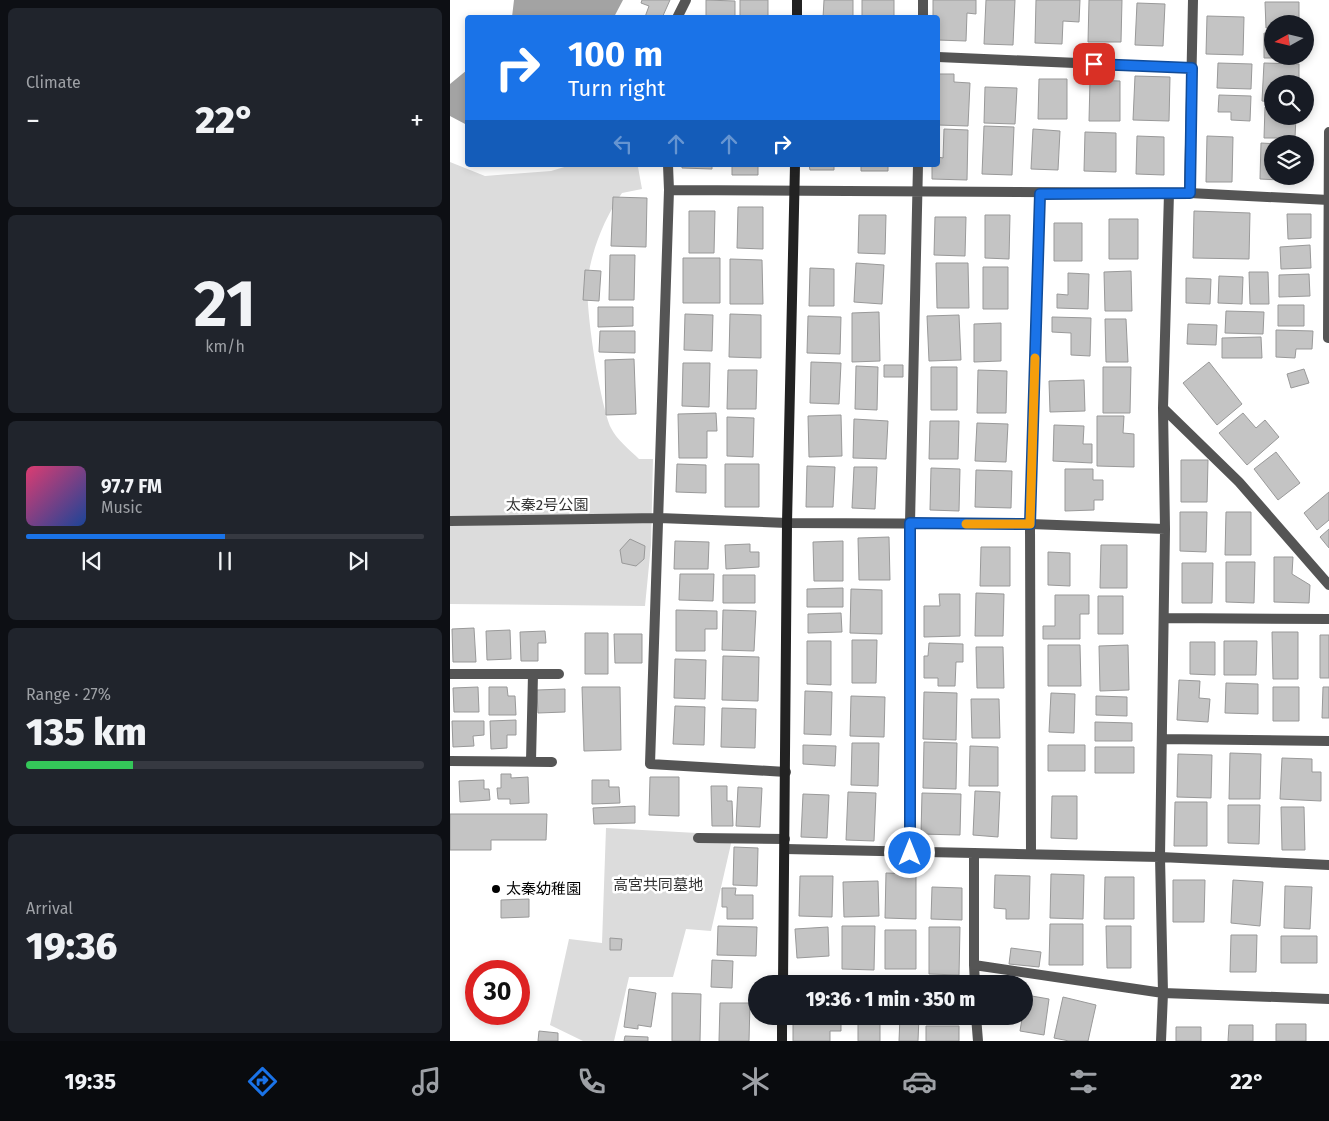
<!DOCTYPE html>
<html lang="en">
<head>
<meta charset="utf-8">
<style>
	:root { --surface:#171b24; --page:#20242c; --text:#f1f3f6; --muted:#9ea1a6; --line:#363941; --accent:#1a73e8 }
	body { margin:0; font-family:"Fira Sans","Noto Sans JP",sans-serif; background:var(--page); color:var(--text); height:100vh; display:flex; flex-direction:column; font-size:19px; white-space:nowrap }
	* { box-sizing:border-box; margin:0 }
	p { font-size:16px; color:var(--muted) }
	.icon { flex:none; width:28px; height:28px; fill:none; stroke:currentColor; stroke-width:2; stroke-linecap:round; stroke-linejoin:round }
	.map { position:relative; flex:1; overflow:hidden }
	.side { display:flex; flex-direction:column; gap:8px; padding:8px; background:#0d0f14; width:450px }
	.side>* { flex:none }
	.top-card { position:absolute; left:15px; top:15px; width:475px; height:152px; border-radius:5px; box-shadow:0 2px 8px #0003; background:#1a73e8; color:#fff; overflow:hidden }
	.needle { width:32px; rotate:262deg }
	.buttons { position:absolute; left:814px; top:15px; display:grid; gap:10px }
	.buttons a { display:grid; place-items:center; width:50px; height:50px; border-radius:50%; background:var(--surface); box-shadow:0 2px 8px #0003; font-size:25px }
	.speed { position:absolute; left:15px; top:960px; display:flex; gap:10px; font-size:25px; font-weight:700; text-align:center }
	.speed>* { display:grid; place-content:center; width:65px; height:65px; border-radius:50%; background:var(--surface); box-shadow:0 2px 8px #0003; line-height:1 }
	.speed .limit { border:8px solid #d22; background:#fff; color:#111 }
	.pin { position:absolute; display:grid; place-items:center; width:42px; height:42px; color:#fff; margin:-21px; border-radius:10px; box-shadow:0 2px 8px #0006 }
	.me { position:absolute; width:55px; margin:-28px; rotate:0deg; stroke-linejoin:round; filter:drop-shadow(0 0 4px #0008) }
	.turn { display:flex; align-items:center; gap:18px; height:105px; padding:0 20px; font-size:22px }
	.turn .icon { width:65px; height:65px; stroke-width:2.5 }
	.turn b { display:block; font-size:35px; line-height:42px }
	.lanes { display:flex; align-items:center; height:48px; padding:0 20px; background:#0003; justify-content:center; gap:25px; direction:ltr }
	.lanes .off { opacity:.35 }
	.big { font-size:38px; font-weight:800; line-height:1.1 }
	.side .tile { flex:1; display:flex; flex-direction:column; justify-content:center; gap:8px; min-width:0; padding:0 18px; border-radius:8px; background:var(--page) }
	.side .dial { align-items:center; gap:0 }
	.dial b { font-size:65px; line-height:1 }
	.song { display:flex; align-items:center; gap:15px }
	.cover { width:60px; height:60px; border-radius:8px; background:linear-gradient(135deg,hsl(340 70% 55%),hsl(220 70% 35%)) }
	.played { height:5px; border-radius:2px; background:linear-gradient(90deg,var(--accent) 50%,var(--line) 50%) }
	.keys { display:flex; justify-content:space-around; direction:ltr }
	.heat { display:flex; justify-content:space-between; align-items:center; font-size:28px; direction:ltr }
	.charge { height:8px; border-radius:4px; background:linear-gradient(90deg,#34c759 27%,var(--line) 0) }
	.trip { position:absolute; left:298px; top:975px; width:285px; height:50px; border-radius:25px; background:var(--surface); box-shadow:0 2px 8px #0003; font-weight:800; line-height:50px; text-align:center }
	.tabs { display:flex; height:80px; justify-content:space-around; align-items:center; background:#090b0e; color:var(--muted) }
	.tabs .icon { width:35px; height:35px }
	.tabs .current { color:var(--accent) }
	.tabs b { font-size:22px; color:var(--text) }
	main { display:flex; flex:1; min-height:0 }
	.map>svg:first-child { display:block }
	.green { fill:#dcdcdc }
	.water { fill:#a3a3a3 }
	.building { fill:#c4c4c4; stroke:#999 }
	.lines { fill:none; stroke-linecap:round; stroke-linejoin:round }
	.lane { stroke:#555; stroke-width:10 }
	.street { stroke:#555; stroke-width:10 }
	.secondary { stroke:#222; stroke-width:10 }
	.route-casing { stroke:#114b97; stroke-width:12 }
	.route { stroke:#1a73e8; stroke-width:9 }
	.slow { stroke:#f59e0b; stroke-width:9 }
	.poi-dot { fill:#000; stroke:#fff; stroke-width:2 }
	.labels { text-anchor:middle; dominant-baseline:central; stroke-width:5; stroke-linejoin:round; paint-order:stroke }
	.park-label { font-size:15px; fill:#333; stroke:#fff }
	.poi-label { font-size:15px; fill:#000; stroke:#fff; text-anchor:start }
</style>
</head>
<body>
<main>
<section class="side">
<div class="tile"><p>Climate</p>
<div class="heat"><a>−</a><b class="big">22°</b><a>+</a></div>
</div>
<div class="tile dial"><b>21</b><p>km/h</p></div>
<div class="tile">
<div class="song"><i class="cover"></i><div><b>97.7 FM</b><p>Music</p></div></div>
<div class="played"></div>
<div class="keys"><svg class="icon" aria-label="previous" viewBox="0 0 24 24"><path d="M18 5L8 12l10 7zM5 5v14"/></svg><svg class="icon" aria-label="pause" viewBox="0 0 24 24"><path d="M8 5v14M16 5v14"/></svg><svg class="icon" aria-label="next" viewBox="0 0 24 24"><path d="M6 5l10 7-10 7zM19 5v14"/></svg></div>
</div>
<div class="tile"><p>Range · 27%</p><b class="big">135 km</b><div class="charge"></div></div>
<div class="tile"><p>Arrival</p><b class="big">19:36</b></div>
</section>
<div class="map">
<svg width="879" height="1041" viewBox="0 0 879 1041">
	<rect width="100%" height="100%" fill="#fff"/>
	<path class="green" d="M0,162L35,176L101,171L121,165H186L188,167L192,189L172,193C155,217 142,249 138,278C134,303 150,404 161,428C166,439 180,450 189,459H203L201,545L195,606L0,604Z
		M156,828L283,835L261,931L236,929L223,977H179L164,1041H133L100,1025L119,939L152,943Z"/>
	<path class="water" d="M64,0H173L164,17H62Z
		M17,70V125L0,116V84Z"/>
	<path class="building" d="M192,0H220L212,18L195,17L199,6L191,3Z
		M256,0L285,1V18H256Z
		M290,0H318V18H290Z
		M374,0H403V18H373Z
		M412,0H444V18H412Z
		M483,0H526V14L517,13L516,41L488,40V18H483Z
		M536,0H565L563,45L534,44Z
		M586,0H630L629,22L613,21L612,44L585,43Z
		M639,0H672L671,42H638Z
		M815,2H849V24H822V28H816Z
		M687,3L715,4L713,46L685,45Z
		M757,16L794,17L793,55L756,54Z
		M814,33L822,34V56H847V58H814Z
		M768,63L802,64L801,89L767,88Z
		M814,63L849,64V84H822V102L812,101Z
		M488,74H504V82L520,83L518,126L488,125Z
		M685,76L720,77L719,121L683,120Z
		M589,79H617V119H588Z
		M640,80L670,81V121H639Z
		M535,87L567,88L565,124L534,123Z
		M769,95L801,96L800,121L781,120V112H768Z
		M815,107H822V116H846L845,138H814Z
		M534,126L564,127L562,175L532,174Z
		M494,129L518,130L517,180L482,179V165H488V157L493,158Z
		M583,129L610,131L608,170L581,169Z
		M635,132L666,133V172L634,171Z
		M687,136L714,137V175L686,174Z
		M757,136L783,137L782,182H756Z
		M811,143L828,144H822V176H849V181L810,179Z
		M232,165H262V169L232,168Z
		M282,165H308V175H282Z
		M359,165H384V170H360Z
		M411,165H438V171H411Z
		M163,197L197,198L196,247L161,246Z
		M288,207H313V249L287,248Z
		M239,211H265L264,253H239Z
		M744,211L800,213L799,259L743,258Z
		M837,214H861V238L838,239Z
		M409,215H436L435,254L408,253Z
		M535,215H560L559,259L535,258Z
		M485,217H516L515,256L484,255Z
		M659,219H688V259H659Z
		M604,223H632V261H604Z
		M860,245L861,268L831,269L830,247Z
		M160,255H185L184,300H159Z
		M233,258H270V303H233Z
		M280,259L312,260L313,304H280Z
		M406,263L434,265L432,304L404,302Z
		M486,263H518L519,308H487Z
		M533,267H558V309H533Z
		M360,268L384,269V306H359Z
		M135,270L151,271L149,301L133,300Z
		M681,271L682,311H655L654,272Z
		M799,272H818L819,304H800Z
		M618,273L639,274L638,309L607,308V294L618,295Z
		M859,274L860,296L829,297V275Z
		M769,276L793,277L792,304L768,303Z
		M736,278L761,279L760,304L736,303Z
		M828,305H854V326H828Z
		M148,307H183V326L148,327Z
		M776,311L814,312L813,334L775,333Z
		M429,312L430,361L402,362V313Z
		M235,314L263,315L262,351L234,350Z
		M280,314L311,315V358L279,357Z
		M509,315L511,360L479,361L477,316Z
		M358,316L391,317L390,354L357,353Z
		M602,317L641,318L640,356L621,355V333L602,332Z
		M655,319H676L678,362H656Z
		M551,323V361L524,362V324Z
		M738,324L767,325L766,345L737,344Z
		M826,330L863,331L862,349H846L845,358L826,357Z
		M150,331H185V353L149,352Z
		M811,337L812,358H772V338Z
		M184,359L186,414L156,415L155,360Z
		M361,362L391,363L389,404L360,403Z
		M759,362L792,404L767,425L733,383Z
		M233,363H260L259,407L232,406Z
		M434,365H453V377H434Z
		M406,366L428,367L427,410L405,409Z
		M481,367H507V410H481Z
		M653,367H681L680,413H653Z
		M854,369L859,383L841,388L837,374Z
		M278,370H307L306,409H277Z
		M528,370L557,371L556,413H527Z
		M634,380L635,411L600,412L599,381Z
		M266,413L267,431H257V458H229L228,414Z
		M793,413L806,428L815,420L829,437L797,465L769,433Z
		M391,415L392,456L359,457L358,416Z
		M647,416H674L673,433L684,434V467L647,466Z
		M277,417L304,418L303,457L277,456Z
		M404,419L438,421L436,459L403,458Z
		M480,421H509L508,459H479Z
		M527,423L558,424L556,462L525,461Z
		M604,425L634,426L633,444H642V463L603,461Z
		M826,452L850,483L828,500L804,469Z
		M731,460H758L757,502H731Z
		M227,464L256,465V493L226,492Z
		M275,464H309V507H275Z
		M357,466L385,467L383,507H356Z
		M404,467H427L425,509L402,508Z
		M481,468L510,469L509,511L480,510Z
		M615,469H643V480H653V500H644V510L615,511Z
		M526,470L562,471L561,508L525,507Z
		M879,492V520L867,530L854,513Z
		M730,512H757L756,552L730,551Z
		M776,512H801V555H775Z
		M879,529V548L870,537Z
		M439,537L440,580H409L408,538Z
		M180,539L195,546L194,559L186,566L172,563L170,550Z
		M225,541L259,542L258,569H224Z
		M393,541V581H364L363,542Z
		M300,544V552H309V567L276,569L275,545Z
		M651,545H677V588H650Z
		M531,547H560V586H530Z
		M598,552L620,553V586L598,585Z
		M824,557H843L842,574L860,585L859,603L824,602Z
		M776,562H805L804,603L776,602Z
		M732,563H763L762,603H732Z
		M230,574H264L263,601L229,600Z
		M273,575H305V603H273Z
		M393,588V607H357V589Z
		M401,589L432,590V634L400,633Z
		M526,593L554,594L553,636H525Z
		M489,594H510V636L474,637V606H490Z
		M605,595H639V614H630V639H593V626H605Z
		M648,596H673V634H648Z
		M226,610L267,611V629H255V651H226Z
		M273,610L306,611L304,651L272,650Z
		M391,613L392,632L358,633V614Z
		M24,628L26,662H3L2,629Z
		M60,630L61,659L37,660L36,631Z
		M95,631L96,643H88V661H71L70,632Z
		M822,632H848V679H823Z
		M135,633H158V674H135Z
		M164,634H192V663H165Z
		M870,635H879V678H870Z
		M402,640H427L426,683H402Z
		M357,641H381V685L357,684Z
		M774,641H807L806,675H774Z
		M740,642H765V675L740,674Z
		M479,643L513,644V662H506L505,686H488V678H474V656H478Z
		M598,645H630L631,686H598Z
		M678,645L679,690L650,691L649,646Z
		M526,647H553L554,688H527Z
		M273,656L309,657L308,701L272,700Z
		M225,659L256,660L255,699L224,698Z
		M729,680L750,681L749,698L760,699L758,722L727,720Z
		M776,683L808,684V714L775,713Z
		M28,687L29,712H4L3,688Z
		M39,687H57L58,696H65L66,715H39Z
		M132,687H170L171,750L134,751Z
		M823,687H849V721H823Z
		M873,687H879V718H872Z
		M115,689V712L88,713L87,690Z
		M355,691L382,692L381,735L354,734Z
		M474,692L507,693L506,740L473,739Z
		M601,693L625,694L624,733L599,732Z
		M401,696L435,697L434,737L400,736Z
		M646,696L677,697V716L646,715Z
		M521,699H549L550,738H522Z
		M225,706L255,707L254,745L223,744Z
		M272,708L306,709L305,748L271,747Z
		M66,720V735H57V748L41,749L40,721Z
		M2,721H34V735L23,736L24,746L3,747Z
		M645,722L682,723V741H645Z
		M474,742L507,743L506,789L473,788Z
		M402,743H429L428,786L401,785Z
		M353,745L386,746L385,766L353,764Z
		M598,745H635V771H598Z
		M520,746L548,747V786H519Z
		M645,747H684V773H645Z
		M780,753L811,754L810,799H779Z
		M728,754L762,755L761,798L727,797Z
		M832,758L862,759V772H871V801L830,799Z
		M51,774H61V778L78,777L79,803L60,804V799H48L47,788H51Z
		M200,777H229V816L199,815Z
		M34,780V789H39L40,800L10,802L9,781Z
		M142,780H159V787H169L170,803L142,804Z
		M261,786H277V801H282L283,826H262Z
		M288,787L312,788L310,827L286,826Z
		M525,791L550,792L548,837L523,835Z
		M398,792L426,793L424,841L396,840Z
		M472,793L511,794L510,835L471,834Z
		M353,794L379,795L377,838L351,837Z
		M602,796H627V839L601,838Z
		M725,802H757V846H724Z
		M778,805H810L809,844L778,843Z
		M185,806V823L144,824L143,808Z
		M831,807H854L855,850H832Z
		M0,814H97L96,840H41V850H0Z
		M284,847L308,848L307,886L283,885Z
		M436,873L466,874V919L435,918Z
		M601,874L634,875L633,919L600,918Z
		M545,875L580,876L579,919H556V909L544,908Z
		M350,876H383L382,917L349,916Z
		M655,877H684V919H654Z
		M723,880H755L754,922H723Z
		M783,880L813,882L810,926L781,923Z
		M428,881L429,916L394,917L393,882Z
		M835,886L862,887L860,929L834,928Z
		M482,887L512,888V920L481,919Z
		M272,888H286L285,895H303V919H277V907H272Z
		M79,899V917L51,918V900Z
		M600,924H633V965H599Z
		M268,926L307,927L306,956L267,955Z
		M392,926H425L424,970L392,969Z
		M656,926H681V968H657Z
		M378,927L379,956L347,958L345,929Z
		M479,927H510L509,975L479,974Z
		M435,930H466V969H435Z
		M781,935H807L806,972H780Z
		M831,936H867V963H831Z
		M160,938L172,939L171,950H160Z
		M561,948L591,952L589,967L559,964Z
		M262,960L283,961L282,988L261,987Z
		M179,989L206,993L201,1027L188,1025V1029L174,1027Z
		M222,993L251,994L250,1041H222Z
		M576,995L599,999L594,1035L570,1031Z
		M613,997L646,1005L638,1041H619L604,1038Z
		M270,1003H300L299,1041H269Z
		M343,1016H391V1031H380V1041H343Z
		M408,1016H430V1041H408Z
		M450,1016H469L468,1041H449Z
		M477,1016H508V1018H477Z
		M826,1024H856V1041H826Z
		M779,1025H803V1041H778Z
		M476,1026H509V1041H476Z
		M726,1027H751V1041H726Z
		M89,1031L108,1033V1041H88Z
		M175,1036L198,1037V1041H174Z"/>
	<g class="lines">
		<path class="lane" d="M0,674H109
			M0,761L102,762
			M81,761L83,674
			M248,838L335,839"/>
		<path class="street" d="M227,18L236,0
			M473,18V0
			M488,57L742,68
			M218,165L219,190L200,764L336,772
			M219,190L739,193L879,200
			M739,193L743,0
			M878,338L879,132
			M713,408L789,482L879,585
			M0,521L209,518L337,523L580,524L715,529
			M714,618L879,619
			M712,739L879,741
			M335,849L524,853V965L713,993L710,857L715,529L713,408L719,193
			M460,853V523L468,165
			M524,853L710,857L879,865
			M581,854L580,524L590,194
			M524,965L525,984
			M526,1016L528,1041
			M711,1041L713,993L879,999"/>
		<path class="secondary" d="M347,18V0
			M333,984L337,523L345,165
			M332,1041V1016"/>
	</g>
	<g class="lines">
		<defs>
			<path id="route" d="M460,853V523L580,524L590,194L740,193L742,68L644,64"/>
		</defs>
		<use href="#route" class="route-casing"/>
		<use href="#route" class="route"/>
		<path class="slow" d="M516,524H580L585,358"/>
	</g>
	<circle class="poi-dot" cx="46" cy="889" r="5"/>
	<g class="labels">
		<g class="park-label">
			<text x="97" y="505">太秦2号公園</text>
			<text x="208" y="885">高宮共同墓地</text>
		</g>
		<g class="poi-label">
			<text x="56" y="889">太秦幼稚園</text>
		</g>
	</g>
</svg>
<div class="buttons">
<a><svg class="needle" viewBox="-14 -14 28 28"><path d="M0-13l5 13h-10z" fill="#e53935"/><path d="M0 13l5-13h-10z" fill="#9ea1a6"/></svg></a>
<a><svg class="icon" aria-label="search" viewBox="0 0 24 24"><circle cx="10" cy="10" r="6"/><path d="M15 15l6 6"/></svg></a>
<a><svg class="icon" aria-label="layers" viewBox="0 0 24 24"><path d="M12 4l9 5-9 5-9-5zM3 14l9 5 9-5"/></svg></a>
</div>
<div class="speed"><div class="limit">30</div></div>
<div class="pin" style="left:644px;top:64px;background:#d93025"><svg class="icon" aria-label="arrive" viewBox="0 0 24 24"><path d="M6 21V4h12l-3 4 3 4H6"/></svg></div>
<svg class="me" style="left:460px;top:853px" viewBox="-20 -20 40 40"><circle r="17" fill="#1a73e8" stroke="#fff" stroke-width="3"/><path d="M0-11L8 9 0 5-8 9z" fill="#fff"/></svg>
<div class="trip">19:36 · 1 min · 350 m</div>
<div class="top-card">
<div class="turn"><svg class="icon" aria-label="right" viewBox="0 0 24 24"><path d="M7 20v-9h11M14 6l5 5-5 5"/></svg><div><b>100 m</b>Turn right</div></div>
<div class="lanes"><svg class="icon off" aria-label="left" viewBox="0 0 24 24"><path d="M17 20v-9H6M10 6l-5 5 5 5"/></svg><svg class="icon off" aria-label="ahead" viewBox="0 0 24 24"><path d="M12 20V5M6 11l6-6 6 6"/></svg><svg class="icon off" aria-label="ahead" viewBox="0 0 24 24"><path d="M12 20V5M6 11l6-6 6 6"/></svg><svg class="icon" aria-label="right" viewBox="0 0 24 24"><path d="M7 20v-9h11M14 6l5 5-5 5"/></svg></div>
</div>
</div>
</main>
<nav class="tabs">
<b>19:35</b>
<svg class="icon current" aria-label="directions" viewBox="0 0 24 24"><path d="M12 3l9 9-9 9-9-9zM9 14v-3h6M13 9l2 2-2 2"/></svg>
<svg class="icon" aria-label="music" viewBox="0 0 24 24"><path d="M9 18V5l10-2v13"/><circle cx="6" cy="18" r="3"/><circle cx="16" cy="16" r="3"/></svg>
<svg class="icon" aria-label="phone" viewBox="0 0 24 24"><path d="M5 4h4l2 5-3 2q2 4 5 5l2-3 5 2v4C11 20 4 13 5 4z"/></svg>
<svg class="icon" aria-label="climate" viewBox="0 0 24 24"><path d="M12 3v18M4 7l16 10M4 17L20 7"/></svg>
<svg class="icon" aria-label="car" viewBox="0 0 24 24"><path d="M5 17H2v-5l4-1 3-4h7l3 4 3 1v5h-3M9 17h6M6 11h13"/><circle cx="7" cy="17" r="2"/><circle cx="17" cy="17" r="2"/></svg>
<svg class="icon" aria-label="filters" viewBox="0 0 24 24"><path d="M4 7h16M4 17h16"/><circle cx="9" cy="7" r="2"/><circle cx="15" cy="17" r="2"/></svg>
<b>22°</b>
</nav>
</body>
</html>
